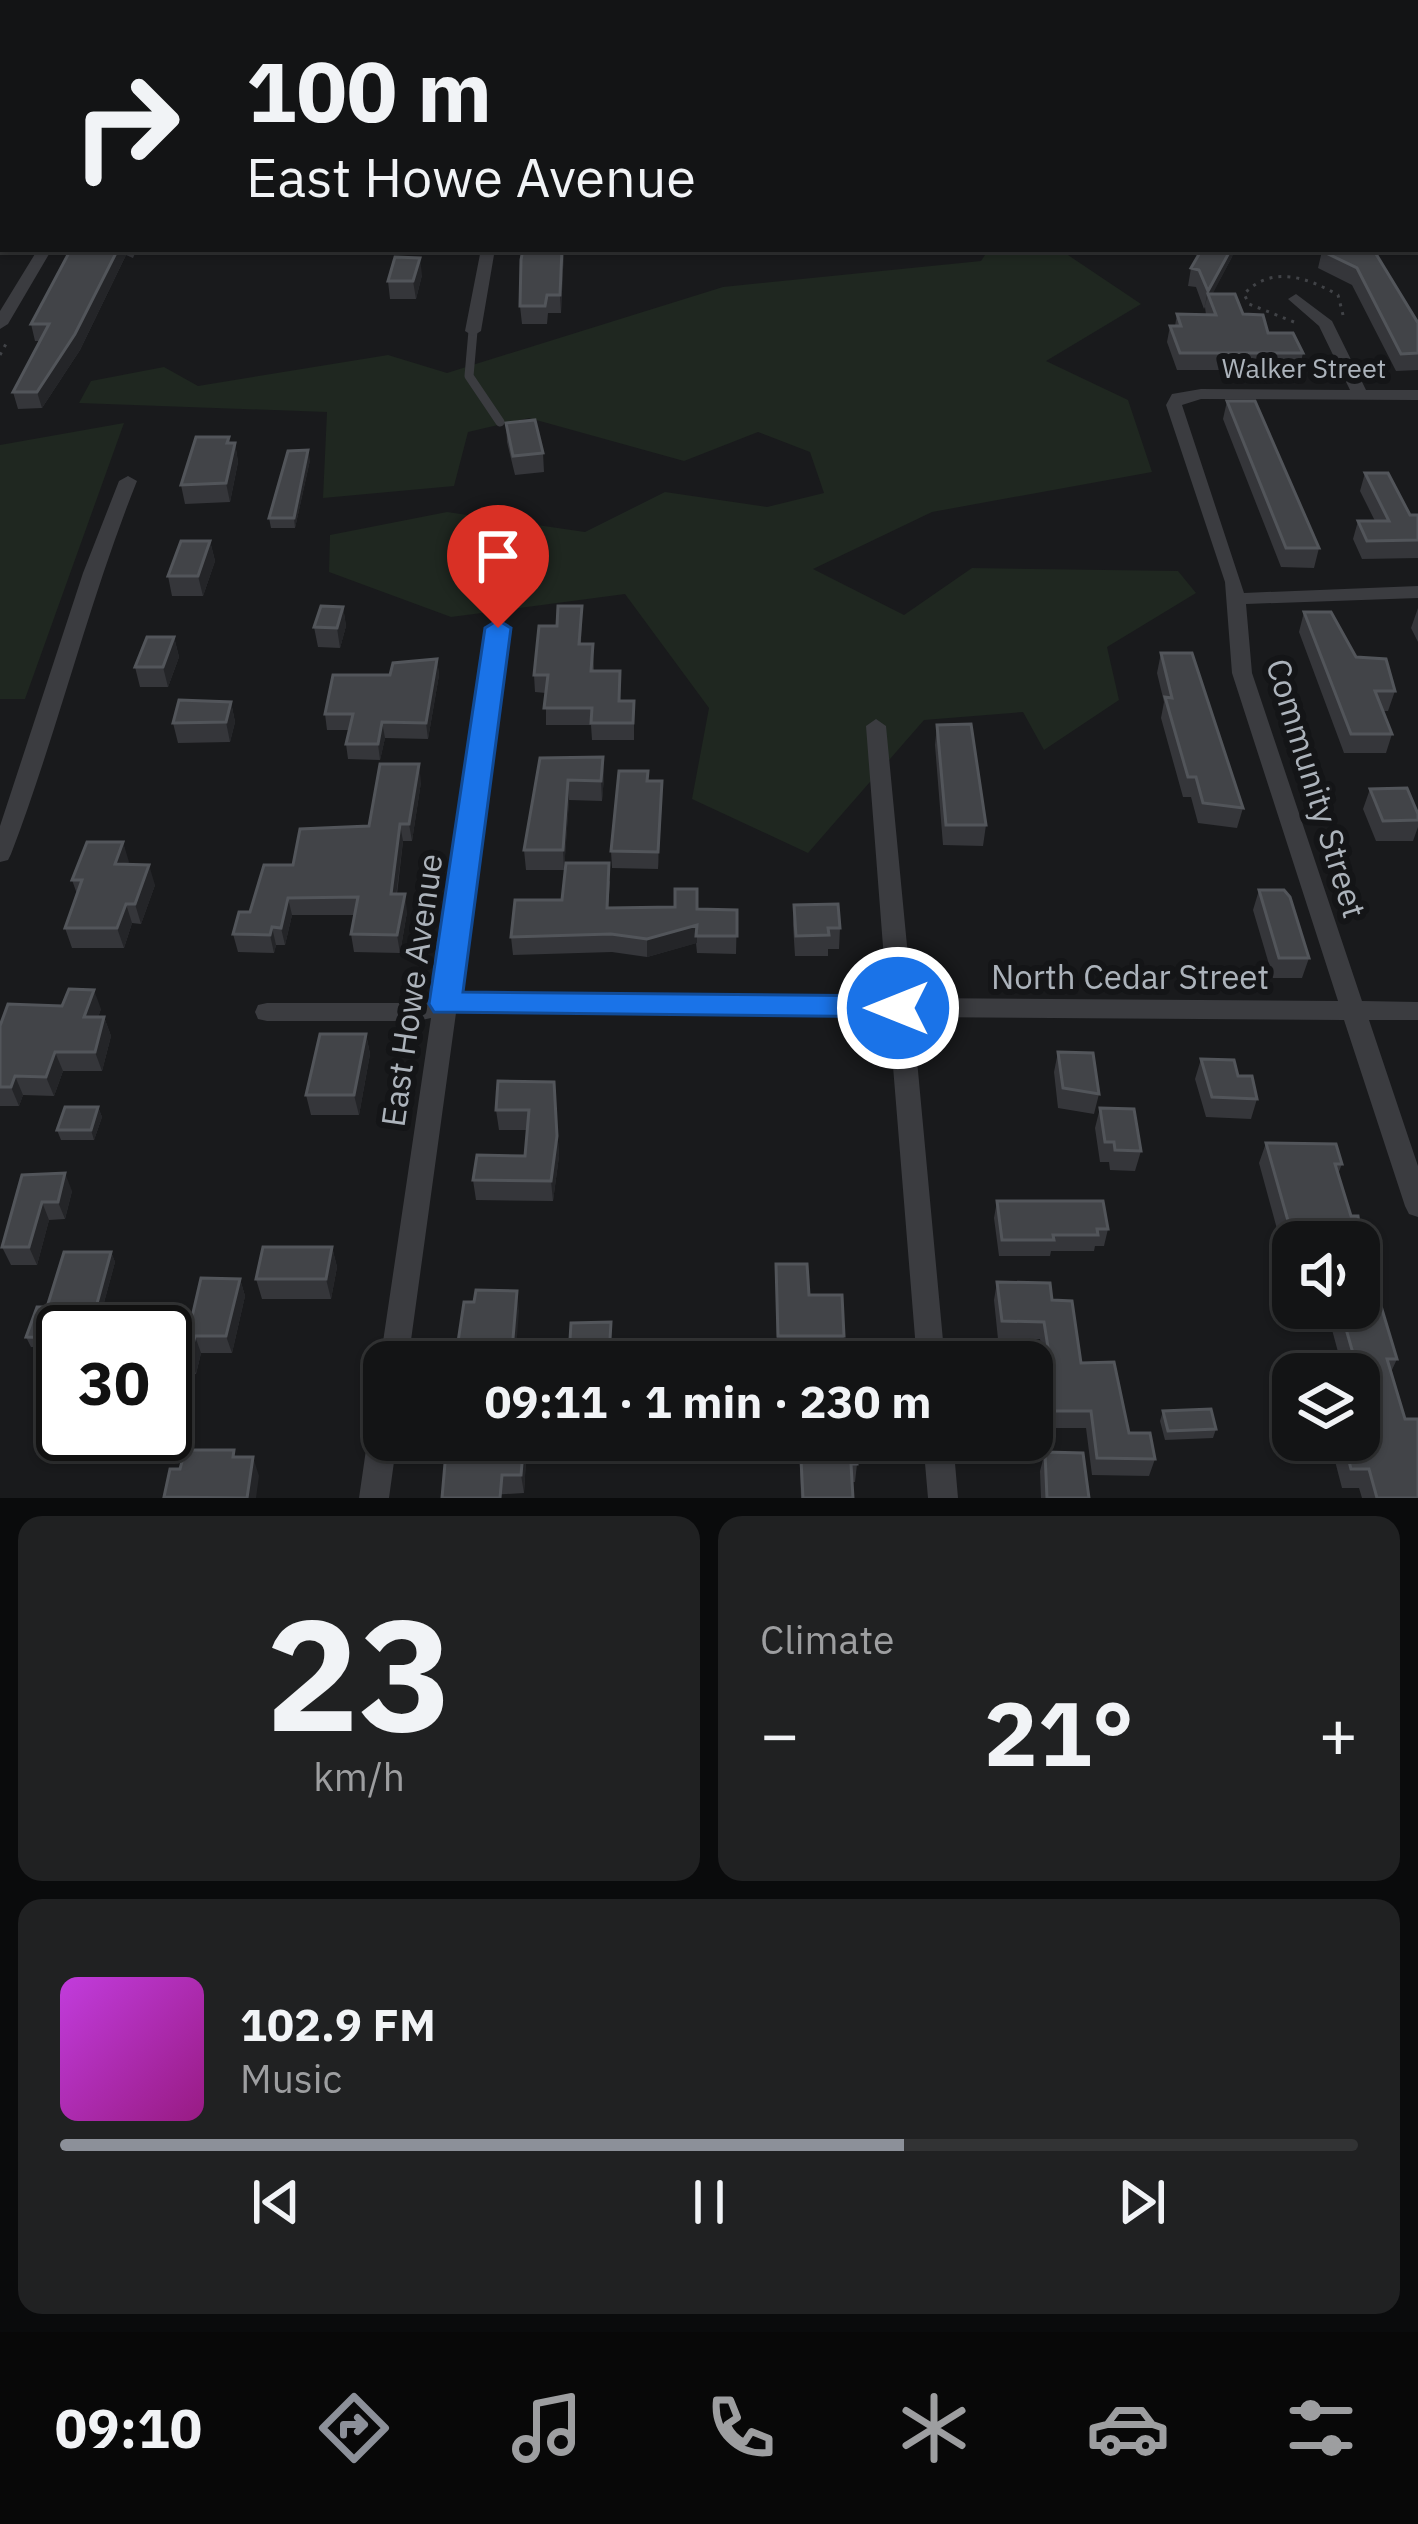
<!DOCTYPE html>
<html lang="en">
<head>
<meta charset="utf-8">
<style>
	:root { --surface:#131415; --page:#202122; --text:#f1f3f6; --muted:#9d9ea0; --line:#323334; --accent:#8c9099 }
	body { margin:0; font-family:"IBM Plex Sans",sans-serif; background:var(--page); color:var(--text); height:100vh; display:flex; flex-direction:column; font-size:45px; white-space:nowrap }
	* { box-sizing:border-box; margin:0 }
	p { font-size:39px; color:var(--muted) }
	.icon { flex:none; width:66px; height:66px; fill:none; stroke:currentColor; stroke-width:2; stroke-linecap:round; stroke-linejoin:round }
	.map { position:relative; height:1498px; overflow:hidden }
	.panel { display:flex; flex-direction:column; gap:18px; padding:18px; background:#0a0b0c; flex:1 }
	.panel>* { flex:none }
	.guide { position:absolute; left:0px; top:0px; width:1419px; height:252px; box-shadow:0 3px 9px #0004,0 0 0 3px var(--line); background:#131415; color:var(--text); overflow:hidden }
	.tools { position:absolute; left:1272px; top:1221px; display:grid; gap:24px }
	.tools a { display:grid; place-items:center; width:108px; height:108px; border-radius:24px; background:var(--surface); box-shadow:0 3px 9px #0004,0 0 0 3px var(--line); font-size:60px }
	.speed { position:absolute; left:36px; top:1305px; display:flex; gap:24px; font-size:60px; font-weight:700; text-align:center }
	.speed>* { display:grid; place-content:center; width:156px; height:156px; border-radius:50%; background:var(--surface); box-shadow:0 3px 9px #0004,0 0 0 3px var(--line); line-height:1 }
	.speed .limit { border:6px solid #111; border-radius:18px; background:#fff; color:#111 }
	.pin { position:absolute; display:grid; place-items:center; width:102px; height:102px; color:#fff; margin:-123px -51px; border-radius:50% 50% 50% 0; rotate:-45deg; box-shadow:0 0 12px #0007 }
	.pin .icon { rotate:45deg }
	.me { position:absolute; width:132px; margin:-66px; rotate:270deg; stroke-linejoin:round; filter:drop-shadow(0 0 9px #0008) }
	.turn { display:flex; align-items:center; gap:42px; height:252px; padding:0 48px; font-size:54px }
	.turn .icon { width:156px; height:156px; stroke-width:2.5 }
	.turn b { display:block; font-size:84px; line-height:102px }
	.big { font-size:90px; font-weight:700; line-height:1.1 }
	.panel .widget { flex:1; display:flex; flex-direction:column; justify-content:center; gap:18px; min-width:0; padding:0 42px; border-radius:24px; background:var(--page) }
	.panel .dial { align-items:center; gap:0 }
	.dial b { font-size:156px; line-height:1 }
	.song { display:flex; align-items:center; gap:36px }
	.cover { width:144px; height:144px; border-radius:18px; background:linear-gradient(135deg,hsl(290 70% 55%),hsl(310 70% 35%)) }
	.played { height:12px; border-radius:6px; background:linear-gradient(90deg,var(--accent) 65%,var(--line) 65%) }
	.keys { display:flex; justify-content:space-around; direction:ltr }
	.heat { display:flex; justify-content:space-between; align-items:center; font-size:66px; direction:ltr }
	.panel .tiles { flex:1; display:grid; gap:18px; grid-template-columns:1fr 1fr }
	.widget:last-child { grid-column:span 2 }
	.trip { position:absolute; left:363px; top:1341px; width:690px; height:120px; border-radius:24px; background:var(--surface); box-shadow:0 3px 9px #0004,0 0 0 3px var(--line); font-weight:700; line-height:120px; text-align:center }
	.tabs { display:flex; height:192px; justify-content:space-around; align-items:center; background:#080808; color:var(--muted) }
	.tabs .icon { width:84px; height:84px }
	.tabs .active { color:var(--accent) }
	.tabs b { font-size:54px; color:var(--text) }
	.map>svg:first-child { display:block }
	.green { fill:#1f2720 }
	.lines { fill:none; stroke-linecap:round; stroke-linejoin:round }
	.path { stroke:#414347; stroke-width:3; stroke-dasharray:3 6; stroke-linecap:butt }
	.service { stroke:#3b3c40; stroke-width:9 }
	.minor { fill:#3b3c40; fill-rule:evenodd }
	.wall { fill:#35363a }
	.shaded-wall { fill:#242528 }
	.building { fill:#424448; stroke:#52555a; stroke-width:3 }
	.route { fill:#1a73e8; stroke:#114b97; stroke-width:3 }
	.labels { text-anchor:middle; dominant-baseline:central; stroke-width:12; stroke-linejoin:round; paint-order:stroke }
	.far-street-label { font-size:27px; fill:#acb3bb; stroke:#141517 }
	.street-label { font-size:33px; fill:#acb3bb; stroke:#141517 }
</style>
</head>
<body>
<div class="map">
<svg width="1418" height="1498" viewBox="0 0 1418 1498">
	<rect width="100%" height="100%" fill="#191a1c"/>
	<path class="green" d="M989,249H1059L1141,304L1046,361L1128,400L1152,472L932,512L813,569L904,615L972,568L1178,571L1196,593L1107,647L1119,700L1044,750L1023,712L924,720L808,853L692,799L709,708L625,594L451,617L329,572L330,535L447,512L585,532L665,492L767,507L824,493L810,452L758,432L684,461L529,418L468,432L454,486L323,498L327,412L79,403L91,381L164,367L198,386L388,355L447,373L723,287L981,261Z
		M124,423L25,699H0V445Z"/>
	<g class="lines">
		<path class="path" d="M1112,2L1126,3
			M1294,322L1249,304L1244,294C1271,265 1307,277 1338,295L1343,315
			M0,355L7,342"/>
		<path class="service" d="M473,331L469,376L500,422"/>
		<path class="minor" d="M229,0H241L227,3Z
			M538,0H550V3H538Z
			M1042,0H1054L1055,3H1043Z
			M1320,0H1332L1334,3H1322Z
			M1416,126L1418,127V137L1416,136Z
			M38,249H52L8,324L0,329V311Z
			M481,249H495L481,331L473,336L465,331Z
			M1296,294L1332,321L1366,390H1418V400L1201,399L1182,405L1244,593L1418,586V598L1246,604L1252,673L1362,1001L1418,1002V1020H1369L1418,1166V1217L1409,1214L1405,1206L1344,1020L913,1017L945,1362H917L889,1017L456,1013L408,1362H384V1371L380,1362L431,1018L417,1021H267L258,1019L255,1012L258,1005L267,1003H417L434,998L491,624L498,622L508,628L458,995L887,998L866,726L876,719L886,726L912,998L1338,1001L1232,673L1225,582L1166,405L1172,394L1201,389L1350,390L1319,326L1288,299Z
			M128,476L137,481C88,603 58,731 11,854L8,860L0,862V826L83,573L119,481Z
			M384,1415V1440H397L389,1498H359L369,1429L374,1419Z
			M923,1440H953L958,1498H928Z"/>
	</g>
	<path class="wall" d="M831,0H871V3H831Z
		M916,0H1021V3H917Z
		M1137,0H1180L1181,3H1139Z
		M1355,0H1418V84L1416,81V3H1358Z
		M71,249H137L133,258L126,255L80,350L42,408L18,409L13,392L40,341H35L31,324Z
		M523,249H564L561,313H548L547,324H522L520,306Z
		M1202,249H1234L1232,257L1212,294L1268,333L1303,353L1299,370H1177L1167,342L1170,326H1175L1177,314L1206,315L1205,307L1204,309L1196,287L1188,286L1191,268Z
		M1350,249L1418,323V370L1396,371L1352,285L1318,268L1322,251Z
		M422,275L416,299H390L388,281Z
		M1227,401L1319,548L1314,568L1281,567L1223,419Z
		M506,423L543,453L544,472L515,475L507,442Z
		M229,437L230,443H235L238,462L230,502L185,504L181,485Z
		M310,460L295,528H271L269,518Z
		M1365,473L1410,515H1418V558L1362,559L1353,539L1358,521H1375L1360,491Z
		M210,541L215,561L203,596H172L168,576Z
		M582,606L581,644H593L594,671H620V701H634V740H592L591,725H546V693L535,692L534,675L557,626Z
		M343,607L346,626L340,648L318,647L314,627Z
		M1418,608V642L1411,628Z
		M1304,612L1395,691L1388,711H1383L1392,734L1386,753H1344L1299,632Z
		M174,637L179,657L168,687H140L135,667Z
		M1161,653L1243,808L1237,828L1198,823L1191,797H1183L1161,718L1164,702L1157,673Z
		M437,659L439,675L428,739L385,738L380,760L348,759L346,744L349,730H327L325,714L390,675Z
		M231,702L235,722L230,742L178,743L173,723Z
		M937,725L986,825L983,846L943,845L935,745Z
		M603,757L604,777L602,801L569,800L564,870H526L524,850L540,758Z
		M648,781L662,798L658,869L612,868L611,851Z
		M421,782L412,841H403L397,894L407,912L400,953L354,952L351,934L354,915H292L285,945H276L274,953L238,952L233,934L250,912L293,865L369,826Z
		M1370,789L1418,814V827L1413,841H1376L1363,809Z
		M123,842L128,864L155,885L141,924L132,923L124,948H72L65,928L77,894L72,880Z
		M610,881L608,908L737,910L736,954L697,953L696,943L647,957L612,952L513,955L511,937L562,900Z
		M1259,890L1309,958L1302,978H1273L1253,910Z
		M794,905L840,928L839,949H828V956H795L793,925Z
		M101,1009L98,1017H104L111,1036L102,1071H63L54,1096L23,1095L19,1106H0V1026Z
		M366,1034L370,1054L359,1115H311L306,1095Z
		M1058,1052L1099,1094L1094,1114L1058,1108L1054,1072Z
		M1201,1059L1238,1076L1257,1099L1251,1119L1206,1117L1195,1079Z
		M554,1082L559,1156L553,1201L476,1200L473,1180L525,1156L527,1130H499L496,1110Z
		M98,1107L102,1117L94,1140H61L57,1130Z
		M1100,1108L1141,1151L1135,1171L1110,1170L1109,1162H1100L1095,1128Z
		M1266,1143L1342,1164L1338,1174L1363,1254L1359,1263V1242H1293V1273H1289L1259,1163Z
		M22,1175L72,1191L65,1219L49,1220L37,1265H11L2,1247Z
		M997,1201L1108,1229L1104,1246H1095L1094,1251H1051L1050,1256H999L994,1218Z
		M332,1247L337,1267L331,1299H262L256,1279Z
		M111,1252L115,1262L96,1332L75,1330V1332H63V1347H31L26,1337L47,1307Z
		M776,1264L809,1295L844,1336L842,1353H777Z
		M240,1279L245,1296L232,1353H201L196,1374H168L165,1366V1344L192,1317Z
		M997,1282L1052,1300L1081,1363L1129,1433L1155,1459L1149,1476L1092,1475L1086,1428H1032V1379H1046L1040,1339H998L994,1300Z
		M1282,1283L1325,1319L1321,1329L1287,1328L1279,1293Z
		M1331,1308H1359L1397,1359L1391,1372L1418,1498H1362L1359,1488H1342L1335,1461L1344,1442H1348L1347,1440H1359V1374H1344L1328,1315Z
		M611,1332L610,1362H569V1357Z
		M1163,1411L1216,1429L1213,1438L1165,1440L1160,1421Z
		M524,1440L526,1459L524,1493L442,1498Z
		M799,1440H856L857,1464L855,1482H852L853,1498H801Z
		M1045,1452L1089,1498H1041L1040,1471Z"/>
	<path class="shaded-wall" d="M0,222H3V238L0,239Z
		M118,249H125L126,255L80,350L42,408L37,392Z
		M562,249H564L561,313L560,295Z
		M1231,249H1234L1232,257L1210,299L1208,294L1204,309L1208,291Z
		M420,258L422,275L416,299L413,281Z
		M229,437L232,454L235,443L238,462L230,502L226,483L227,443Z
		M308,450L310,460L295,528L294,518Z
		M210,541L215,561L203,596L198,576Z
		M343,607L346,626L340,648L337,628Z
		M174,637L179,657L168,687L163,667Z
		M437,659L439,675L428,739L426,723Z
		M231,702L235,722L230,742L226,722Z
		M382,722L385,738L380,760L378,744Z
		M603,757L604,777L602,801L601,781Z
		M419,764L421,782L412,841L409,824Z
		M568,780L569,800L564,870L563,850Z
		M662,781V798L658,869V852Z
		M400,824L403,841L394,912L391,894Z
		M123,842L129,862L121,884L115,864Z
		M149,865L155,885L141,924L135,904Z
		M405,894L407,912L400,953L397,935Z
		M288,898L292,915L285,945L281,928Z
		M126,904L132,923L124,948L117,928Z
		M697,925V943L647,957V939Z
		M272,927L276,945L274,953L270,935Z
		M94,990L101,1009L91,1036L84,1017Z
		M104,1017L111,1036L102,1071L95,1052Z
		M366,1034L370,1054L359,1115L354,1095Z
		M55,1052L63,1071L54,1096L46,1077Z
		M15,1076L23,1095L19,1106L11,1087Z
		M554,1082L559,1156L553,1201L551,1181Z
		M98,1107L102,1117L94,1140L91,1130Z
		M65,1173L72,1191L65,1219L58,1202Z
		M42,1202L49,1220L37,1265L29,1247Z
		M332,1247L337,1267L331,1299L326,1279Z
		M111,1252L115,1262L96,1332L92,1322Z
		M240,1279L245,1296L232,1353L226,1336Z
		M517,1291L519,1311L515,1362H511Z
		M195,1336L201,1353L196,1374L190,1357Z
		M524,1440L526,1459L524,1493L521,1475Z
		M253,1457L259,1476L256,1498H247Z"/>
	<path class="building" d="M141,0H193L192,3H140Z
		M256,0H306L296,3H254Z
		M464,0H509V3H463Z
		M582,0H617V3H581Z
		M927,0H954L955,3H927Z
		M1261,0H1309L1311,3H1264Z
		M1368,0H1418V22H1416V3H1370Z
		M1416,25L1418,27V66L1416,63Z
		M0,100H3V222H0V154H2V140H0Z
		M1416,165H1418V194H1416Z
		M71,249H118L75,334L37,392H13L49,324H31Z
		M523,249H562L560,295H547L545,306H520L521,260Z
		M1202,249H1231L1208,291L1199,270L1191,268Z
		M1350,249H1373L1418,323V353L1401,354L1357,268L1322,251Z
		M395,257L420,258L413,281H388Z
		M1208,294H1235L1243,314L1263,315L1268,333H1293L1303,353H1180L1170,326H1181L1177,314L1216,315Z
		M1227,401H1255L1319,548H1286Z
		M535,420L543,453L513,456L506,423Z
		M196,437H229L227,443H235L226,483L181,485Z
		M308,450L294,518H269L288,451Z
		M1365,473H1388L1410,515H1418V540L1367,541L1358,521H1389Z
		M181,541H210L198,576H168Z
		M321,606L343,607L337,628L314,627Z
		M558,606H582L579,644H593L591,671H620L619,701H634L633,723H591L592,708H544L548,675H534L539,626H557Z
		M1304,612H1331L1356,657L1386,659L1395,691H1375L1392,734H1351Z
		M147,637H174L163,667H135Z
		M1161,653H1192L1243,808L1203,803L1196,777H1188L1165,697L1172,698Z
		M437,659L426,723L382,722L378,744H346L353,714H325L333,675H390L393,663Z
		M179,700L231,702L226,722L173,723Z
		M971,724L986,825H946L937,725Z
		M603,757L601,781L568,780L563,850H524L540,758Z
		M380,764H419L409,824H400L391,894H405L397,935L351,934L358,897L288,898L281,928L272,927L270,935L233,934L239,912H250L264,865H293L300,829L369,826Z
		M619,771H648L647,781H662L658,852L611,851Z
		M1407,788L1418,814V820L1383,821L1370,789Z
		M87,842H123L115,864L149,865L135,904H126L117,928H65L82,880H72Z
		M566,863H609L607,908L675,907V889H697V909L737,910V936H696L697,925L647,939L611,934L511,937L515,900H562Z
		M1259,890H1284L1290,897L1309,958H1279Z
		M838,904L840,928H828L829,935L796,936L794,905Z
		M69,989L94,990L84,1017H104L95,1052H55L46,1077L15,1076L11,1087H0V1026L8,1004L62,1006Z
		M320,1034H366L354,1095H306Z
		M1058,1052L1093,1053L1099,1094L1063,1088Z
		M1201,1059L1234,1060L1238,1076H1252L1257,1099L1212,1097Z
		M498,1081L554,1082L557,1136L551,1181L473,1180L477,1155L525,1156L529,1110H496Z
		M65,1107H98L91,1130H57Z
		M1100,1108L1134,1109L1141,1151L1115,1150L1114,1142H1105Z
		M1266,1143L1336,1144L1342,1164H1335L1351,1216H1358L1363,1254H1359V1242H1294Z
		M65,1173L58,1202H42L29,1247H2L22,1175Z
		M997,1201H1103L1108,1229H1097L1098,1235H1053L1054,1240H1002Z
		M263,1247H332L326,1279H256Z
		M64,1252H111L92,1322L71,1320L67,1332H63V1338L26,1337L37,1307H47Z
		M776,1264H807L809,1295H842L844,1336H778Z
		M201,1278L240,1279L226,1336H195L190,1357H165V1344L172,1316L192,1317Z
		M997,1282L1050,1283L1052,1300L1072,1301L1081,1363L1114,1362L1129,1433H1150L1155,1459L1097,1458L1091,1411H1032V1379H1053L1044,1322L1002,1321Z
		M1282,1283H1293V1308H1322L1325,1319L1290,1318Z
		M476,1290L517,1291L511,1362H455L464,1302H474Z
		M1359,1296H1378L1397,1359H1387L1405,1419H1418V1498H1377L1369,1469H1351L1344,1442H1362L1359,1432V1388H1363L1340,1308H1359Z
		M611,1322L609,1357H569L571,1323Z
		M1211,1409L1216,1429L1168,1431L1163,1411Z
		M447,1440H524L521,1475H502L500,1498H442Z
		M800,1440H856L857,1464H851L853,1498H803Z
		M185,1450H234L233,1457H253L247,1498L164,1497L170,1469H180Z
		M1045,1452L1083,1453L1089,1498H1047Z"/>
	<path class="route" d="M498,620L511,628L463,992L898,996L914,1008L909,1017L434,1012L429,1004L485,628Z"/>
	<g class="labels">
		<g class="far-street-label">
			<text x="1304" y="367">Walker Street</text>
		</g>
		<g class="street-label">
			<text transform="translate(1317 788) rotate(73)">Community Street</text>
			<text x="1130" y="976">North Cedar Street</text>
			<text transform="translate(411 990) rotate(-82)">East Howe Avenue</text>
		</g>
	</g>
</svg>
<div class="tools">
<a><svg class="icon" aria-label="sound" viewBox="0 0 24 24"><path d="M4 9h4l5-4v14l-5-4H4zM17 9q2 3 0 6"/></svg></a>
<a><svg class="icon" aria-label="layers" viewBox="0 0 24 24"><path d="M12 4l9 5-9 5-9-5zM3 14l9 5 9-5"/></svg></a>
</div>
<div class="speed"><div class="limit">30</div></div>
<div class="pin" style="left:498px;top:628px;background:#d93025"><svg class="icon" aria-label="arrive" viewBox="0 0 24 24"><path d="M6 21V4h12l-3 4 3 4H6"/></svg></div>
<svg class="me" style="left:898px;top:1008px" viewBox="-20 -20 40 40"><circle r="17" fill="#1a73e8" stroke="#fff" stroke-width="3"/><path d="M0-11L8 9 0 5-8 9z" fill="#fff"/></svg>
<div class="trip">09:11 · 1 min · 230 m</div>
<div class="guide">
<div class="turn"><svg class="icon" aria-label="right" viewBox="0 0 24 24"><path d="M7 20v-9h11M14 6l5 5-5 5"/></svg><div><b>100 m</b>East Howe Avenue</div></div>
</div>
</div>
<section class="panel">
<div class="tiles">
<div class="widget dial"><b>23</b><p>km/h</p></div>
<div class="widget"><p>Climate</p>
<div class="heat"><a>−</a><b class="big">21°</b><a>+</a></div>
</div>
<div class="widget">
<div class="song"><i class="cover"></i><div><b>102.9 FM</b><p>Music</p></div></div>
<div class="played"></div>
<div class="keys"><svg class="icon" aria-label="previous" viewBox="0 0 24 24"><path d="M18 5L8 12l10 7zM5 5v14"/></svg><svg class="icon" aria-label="pause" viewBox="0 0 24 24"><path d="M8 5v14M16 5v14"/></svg><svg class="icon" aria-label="next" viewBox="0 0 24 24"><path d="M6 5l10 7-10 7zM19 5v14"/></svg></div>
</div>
</div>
</section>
<nav class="tabs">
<b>09:10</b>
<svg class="icon active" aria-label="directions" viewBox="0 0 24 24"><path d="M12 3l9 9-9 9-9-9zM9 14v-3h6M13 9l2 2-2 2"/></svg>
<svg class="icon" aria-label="music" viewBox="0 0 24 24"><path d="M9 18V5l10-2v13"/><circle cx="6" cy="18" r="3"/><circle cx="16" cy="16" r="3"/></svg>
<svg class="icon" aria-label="phone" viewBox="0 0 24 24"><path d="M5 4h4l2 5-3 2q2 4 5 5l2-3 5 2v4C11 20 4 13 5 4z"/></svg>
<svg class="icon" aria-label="climate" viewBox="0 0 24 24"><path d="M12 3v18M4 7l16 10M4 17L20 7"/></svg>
<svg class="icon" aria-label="car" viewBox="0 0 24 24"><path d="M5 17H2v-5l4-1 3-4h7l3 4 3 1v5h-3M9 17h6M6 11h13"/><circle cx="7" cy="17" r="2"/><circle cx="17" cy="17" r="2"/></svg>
<svg class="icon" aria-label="filters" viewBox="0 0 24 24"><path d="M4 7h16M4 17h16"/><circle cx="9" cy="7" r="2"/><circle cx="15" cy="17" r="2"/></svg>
</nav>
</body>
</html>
